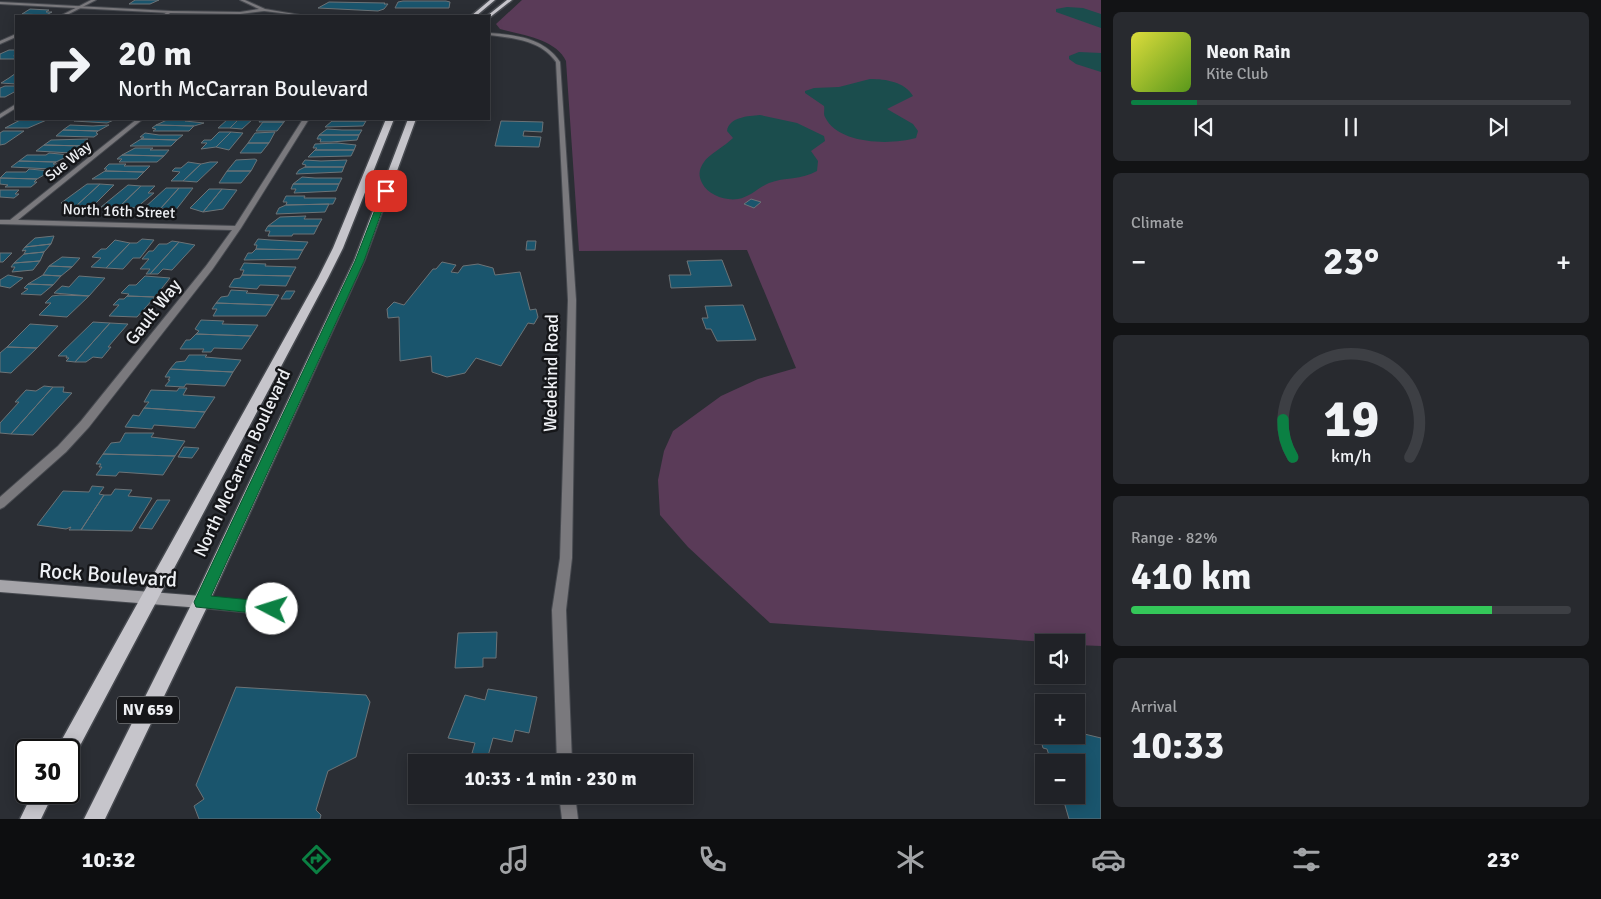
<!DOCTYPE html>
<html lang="en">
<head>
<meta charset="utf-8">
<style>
	:root { --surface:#202227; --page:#282a2f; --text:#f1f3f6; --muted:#a2a4a7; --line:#3d3f44; --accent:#0b8043 }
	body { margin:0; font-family:Signika,sans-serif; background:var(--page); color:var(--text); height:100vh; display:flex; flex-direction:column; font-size:19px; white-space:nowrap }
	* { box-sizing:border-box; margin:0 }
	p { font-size:16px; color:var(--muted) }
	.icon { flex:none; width:28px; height:28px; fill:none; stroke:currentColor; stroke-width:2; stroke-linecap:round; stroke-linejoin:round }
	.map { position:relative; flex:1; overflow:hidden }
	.side { display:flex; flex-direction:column; gap:12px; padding:12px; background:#121315; width:500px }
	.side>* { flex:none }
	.hud { position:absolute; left:15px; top:15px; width:475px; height:105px; border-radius:0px; box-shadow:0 2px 12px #0003,0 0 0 1px var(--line); background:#202227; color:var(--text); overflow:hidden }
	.tools { position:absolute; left:1035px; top:634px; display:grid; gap:10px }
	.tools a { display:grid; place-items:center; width:50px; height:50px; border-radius:0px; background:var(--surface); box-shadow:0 2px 12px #0003,0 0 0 1px var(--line); font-size:25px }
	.speed { position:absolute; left:15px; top:739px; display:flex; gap:10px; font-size:25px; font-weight:700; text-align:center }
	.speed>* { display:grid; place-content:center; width:65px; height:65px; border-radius:50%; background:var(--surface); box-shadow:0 2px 12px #0003,0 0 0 1px var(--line); line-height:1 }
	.speed .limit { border:2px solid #111; border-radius:8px; background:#fff; color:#111 }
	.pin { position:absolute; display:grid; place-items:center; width:42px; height:42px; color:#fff; margin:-21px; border-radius:10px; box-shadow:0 2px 8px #0006 }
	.me { position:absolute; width:55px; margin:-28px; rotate:275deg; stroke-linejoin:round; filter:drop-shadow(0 0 4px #0008) }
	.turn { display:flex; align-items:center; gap:18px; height:105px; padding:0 20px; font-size:22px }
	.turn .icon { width:65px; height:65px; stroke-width:2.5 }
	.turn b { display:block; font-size:35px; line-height:42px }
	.big { font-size:38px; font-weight:700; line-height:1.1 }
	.side .card { flex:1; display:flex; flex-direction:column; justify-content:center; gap:8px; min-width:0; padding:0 18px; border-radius:8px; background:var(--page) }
	.side .dial { align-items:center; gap:0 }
	.dial svg { height:130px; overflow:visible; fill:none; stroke:var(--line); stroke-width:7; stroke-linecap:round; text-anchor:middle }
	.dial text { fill:var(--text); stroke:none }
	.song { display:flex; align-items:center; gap:15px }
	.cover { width:60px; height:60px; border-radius:8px; background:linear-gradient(135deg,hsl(60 70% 55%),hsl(90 70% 35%)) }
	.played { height:5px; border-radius:2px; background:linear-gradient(90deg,var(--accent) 15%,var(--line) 15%) }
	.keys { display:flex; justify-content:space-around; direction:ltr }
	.heat { display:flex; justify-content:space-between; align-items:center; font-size:28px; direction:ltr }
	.charge { height:8px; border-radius:4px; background:linear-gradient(90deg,#34c759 82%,var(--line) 0) }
	.trip { position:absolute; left:408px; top:754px; width:285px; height:50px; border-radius:0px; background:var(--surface); box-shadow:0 2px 12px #0003,0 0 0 1px var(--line); font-weight:700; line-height:50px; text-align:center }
	.menu { display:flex; height:80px; justify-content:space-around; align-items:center; background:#0d0e10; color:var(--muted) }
	.menu .icon { width:35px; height:35px }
	.menu .current { color:var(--accent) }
	.menu b { font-size:22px; color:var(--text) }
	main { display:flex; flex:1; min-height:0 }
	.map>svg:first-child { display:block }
	.green { fill:#5a3b58 }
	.water { fill:#1b4d4d }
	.building { fill:#1a556d; stroke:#6c7377 }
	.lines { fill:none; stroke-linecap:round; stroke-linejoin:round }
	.minor-casing { stroke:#46494f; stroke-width:2 }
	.tertiary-casing { stroke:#46494f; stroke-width:2 }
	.secondary-casing { stroke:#46494f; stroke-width:2 }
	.primary-casing { stroke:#46494f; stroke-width:3 }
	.minor { fill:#7a797d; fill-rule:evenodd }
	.tertiary { fill:#7a797d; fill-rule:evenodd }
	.secondary { fill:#a5a4a9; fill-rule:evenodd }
	.primary { fill:#c6c5cb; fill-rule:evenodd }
	.route { fill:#0b8043; stroke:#07532c }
	.labels { text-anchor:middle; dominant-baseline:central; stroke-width:5; stroke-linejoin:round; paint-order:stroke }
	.far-street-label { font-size:15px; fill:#eef0f4; stroke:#151619 }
	.shield { fill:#151619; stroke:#adafb2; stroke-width:1 }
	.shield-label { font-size:16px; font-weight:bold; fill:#eef0f4 }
	.street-label { font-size:18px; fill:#eef0f4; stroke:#151619 }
	.near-street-label { font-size:21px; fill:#eef0f4; stroke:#151619 }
</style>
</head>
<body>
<main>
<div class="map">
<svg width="1101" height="819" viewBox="0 0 1101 819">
	<rect width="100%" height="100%" fill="#2b2e34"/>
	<path class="green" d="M522,0H1101V646L1076,645V642H1046L770,623L688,547L660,515L658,480L664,451L673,431L721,396L758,379L796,368L747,250L579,251L566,61C556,39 521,35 500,29L496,24Z"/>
	<path class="water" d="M1067,7L1083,8L1101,14V28L1056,12V9Z
		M1079,52L1101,53V72L1076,64L1069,59V56Z
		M870,79C886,79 905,82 913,96L887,109L913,124L918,131L916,138C892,145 838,145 825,117C823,113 825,110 824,106L805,93V91L814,88L839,87Z
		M760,115L797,123L824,136L825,141L811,151L818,161L817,171C802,180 784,177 769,183C759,187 750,197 738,199C725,201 708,195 702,183C698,175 699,169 704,162C708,155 725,146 733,138L727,131C729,117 748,116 760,115Z"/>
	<path class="building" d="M135,0H159L150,4H129Z
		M403,1H446L450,2L449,8H395L398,2Z
		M329,2L385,3L384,4H388L384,9L378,11L318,8Z
		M30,9L49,10L46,12H52L46,15L22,14Z
		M9,50H16L14,56L16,59H0V54Z
		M16,73V84L1,83L9,78Z
		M5,86H16V91L5,97H0V88Z
		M22,119H49L28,128H5Z
		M78,119H116L107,123L74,121Z
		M228,119H239L230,128H218Z
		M239,119H253L242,129L230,128Z
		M261,119H286L284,122H259Z
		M332,119H367L366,121H332Z
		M167,120H187L185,121L204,123L194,126L156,125Z
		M332,121H366L363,126L325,127Z
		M501,121L543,122L542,132L524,131L523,136L541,137L539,147L495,146Z
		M263,122H284L277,131H256Z
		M70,125L93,126L109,125L98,131L63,130Z
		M156,125L194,126L189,131H153L156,129L152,128Z
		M327,129L342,130H362L359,135H319Z
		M63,130L98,131L96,133L98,134L94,137L56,136Z
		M3,131H24L5,144L0,145V133Z
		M219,132H231L216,147L201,149L207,143H201L204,140H211Z
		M231,132L243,133L229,150L216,147Z
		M275,132L269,143H248L255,133Z
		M145,133L159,135H183L177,140L141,139L144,137H140Z
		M319,135H359L357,140L331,142H320L321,139H317Z
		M88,139L84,142L88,143L84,146L44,145L51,140Z
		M141,139L177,140L171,146H130Z
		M248,143H269L261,153H240Z
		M315,144L337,143L356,145L354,150H315L317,148H313Z
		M44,145L84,146L71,153L36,151Z
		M135,148H153L150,150H169L164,156L122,155Z
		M315,150H354L351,156L308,157Z
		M49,153L70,155L56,162L19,161L27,155H46Z
		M122,155L164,156L157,162H119L122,159H117Z
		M236,160L255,159L257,160L251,171H227Z
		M305,160L321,161L347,160L344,167H305L306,165L302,164Z
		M19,161L56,162L53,164H57L51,169L11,167Z
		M188,162L201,164L183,181H171L180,172L172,171L175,168H181Z
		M210,162H218L197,182L183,181L201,164Z
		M109,164H126L124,166H150L144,172L105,171L107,169H104Z
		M305,167H344L342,172L296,174L299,170Z
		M29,169L51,171L37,179L0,178L6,172H26Z
		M105,171L144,172L137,179H92Z
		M227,171H251L241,183H219Z
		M302,177L315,178H342L339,184H293Z
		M0,178L37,179L34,182H37L31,187H5L8,185L0,184Z
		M87,184H100L75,207L61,203Z
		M100,184L114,185L95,204L75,207Z
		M293,184H339L336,191L294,193L296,189H291Z
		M128,185L141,186L120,206L101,207Z
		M141,186H155L148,193H154L136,208L120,206Z
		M166,188H179L161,208L143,209Z
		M179,188H193L175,211L161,208Z
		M209,189H222L203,212L190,208Z
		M222,189L237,190L223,209L203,212Z
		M0,190H19L15,194H19L14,198L0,197Z
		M286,196H305L304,198H336L333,204L286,205L287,202H283Z
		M751,199L761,202L754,208L744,204Z
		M329,204L325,212L276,214L279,208L286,205Z
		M306,216L304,219H322L318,226H268L280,217Z
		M268,226H318L314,234H293L292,236H268L270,231H265Z
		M54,236L51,244L25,247L35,238Z
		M142,239L154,240L140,258H133L123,269L106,268L130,243H137Z
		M258,239L271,240L308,242L303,250L256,249L257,245H254Z
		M115,240L130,243L106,268L91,267L101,258L92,257L101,249H106Z
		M172,241L179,242L150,274H146L150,269H140L149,259H142L149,251H153L159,244H167Z
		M527,241H536L535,250H526Z
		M179,242L195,245L172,270L163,269L158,274H150Z
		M51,244L44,252L24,254L26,250L22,251L25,247Z
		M256,249L303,250L298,259L244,260L248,253H252Z
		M44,252L40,261L14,263L24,254Z
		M0,253H12L3,262H0Z
		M62,257L80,258L72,267L49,266Z
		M722,260L732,286L671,288L669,275H691L687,261Z
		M40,261L33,270L12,272L15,267H11L14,263Z
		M442,262L456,265L451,272L458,273L463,266L478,264L493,268L495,275L520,272L530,310L536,309L538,317L534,324L528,323L501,366L476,358L465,373L447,377L432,372L431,356L400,361L399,317L388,318L387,309L394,302L404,305L433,269H436Z
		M244,263L266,264L265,266L296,267L291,276L242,275L244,270H240Z
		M49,266L72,267L61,276L43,275Z
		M8,275L23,278L10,288L0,286V280Z
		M43,275L61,276L53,285L28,284Z
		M242,275L291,276L286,286L260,285L257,289L229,287L234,279L240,278Z
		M79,276L105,278L89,296L54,293L62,286L69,287Z
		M145,276L170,278L155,297L127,296L129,294L121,293L129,285H136Z
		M28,284L53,285L41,295L21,294L28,289L24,288Z
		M231,290L248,291L246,293L279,295L273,305L216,303L221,297L228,296Z
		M286,291H295L290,299H281Z
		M60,295L89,296L67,317L39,315L51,303H45L52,296Z
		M127,296L155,297L137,317L109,316L119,305H113L119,299H124Z
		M216,303L273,305L266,316H213L217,309H212Z
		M743,305L756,340L717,341L711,329H706L702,318H708L705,306Z
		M201,320L224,321L222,324L258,325L251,336L196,334L199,331L195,329Z
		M93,322L110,323L75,362L66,361L69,358H66L67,356H58Z
		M110,323L128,324L108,347H111L102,358L93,357L86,362H75Z
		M30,324L58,326L37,348L7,347Z
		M196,334L251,336L242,349L214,348L211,352H202L204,349H180L186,340H190Z
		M7,347L37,348L11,373L0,372V353Z
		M189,355H207L205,357L241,360L233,372L170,369L176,362L185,361Z
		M170,369L233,372L225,386L186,384L184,387L165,386L170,380H168L170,377H165Z
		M44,386L53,387L11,434L0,433V423L19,402H15L26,390L36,391Z
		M53,387H64L63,392L72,393L33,435L11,434Z
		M179,388H187L183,395L215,397L205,412L144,408L149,402H144L151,390L177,391Z
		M144,408L205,412L195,428L154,425L152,429L125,427L133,415L139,416Z
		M125,433H154L151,437L185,441L175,456L103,454L111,443L120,442Z
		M184,447L199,448L192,458L178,457Z
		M103,454L175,456L163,475L119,472L116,476L96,475L102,467H99L101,464H96Z
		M92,486L104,487L99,494L104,495L81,530H69L71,527L66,529L37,525L63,491L89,492Z
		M115,489L132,490L128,496L152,498L132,531L81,530L104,495H111Z
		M157,500H170L152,529L139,528Z
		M497,632L496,658H483V667L455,668L458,633Z
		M236,687L366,695L370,702L356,757L328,771L316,810L321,815L320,819H199L194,806L204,799L196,785Z
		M488,689L537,697L529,733L515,730L512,742L493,738L488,756L472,753L475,743L448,738L465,695L485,700Z
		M1036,723L1044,725V735H1076V732L1101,738V819H1069L1062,795H1076V762H1051L1047,749L1043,748Z"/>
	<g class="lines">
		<defs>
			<path id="minor" d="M91,0H96L65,16H60Z
				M169,11L172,12L165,16H161Z
				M16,34V37L0,44V41Z
				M16,104V108L0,118V114Z
				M137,119H143L18,220L235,226L303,119H309L241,228L212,270L89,427L66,452L4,507L0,509V497L58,446L81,421L206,266L232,230L0,224V220H10Z
				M201,596L272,603L277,605L279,609L277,613L272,615L201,608L196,606L195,602L196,598Z"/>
			<path id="tertiary" d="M240,0H245L265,9L306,16L264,11L240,14L170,13L0,4V2L170,11L240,12L259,9Z
				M489,33C516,35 544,38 560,62L576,300L572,558L566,610L572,762H557L552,610L560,558L568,300L556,62C541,40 513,38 489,35Z
				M559,795H575L578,819H562Z"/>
			<path id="secondary" d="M0,580L201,596L206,598L207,602L206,606L201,608L0,592Z"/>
			<path id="primary" d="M490,0H495L476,16H471Z
				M507,0H512L489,18L487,16Z
				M386,119H394L343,248L328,278L74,757L69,759V750H58L60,743L318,278L333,248Z
				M408,119H416L364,261L207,607L105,819H84L195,597L354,261Z
				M33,792H54L41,819H20Z"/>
		</defs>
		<use href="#minor" class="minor-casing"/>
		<use href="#tertiary" class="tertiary-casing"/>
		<use href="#secondary" class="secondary-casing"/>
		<use href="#primary" class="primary-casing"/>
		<use href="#minor" class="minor"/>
		<use href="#tertiary" class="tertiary"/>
		<use href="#secondary" class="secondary"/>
		<use href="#primary" class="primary"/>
	</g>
	<path class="route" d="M383,189L389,191L364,261L211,596L272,602L277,604L279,609L277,613L272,615L196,607L194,602L355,261Z"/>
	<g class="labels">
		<g class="far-street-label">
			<text transform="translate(68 161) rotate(-39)">Sue Way</text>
			<text transform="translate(119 211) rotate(2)">North 16th Street</text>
		</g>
		<rect class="shield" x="117" y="696.5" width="62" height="27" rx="4"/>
		<g class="shield-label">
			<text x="148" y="710">NV 659</text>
		</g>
		<g class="street-label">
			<text transform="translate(153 312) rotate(-52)">Gault Way</text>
			<text transform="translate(551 373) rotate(-89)">Wedekind Road</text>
			<text transform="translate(242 463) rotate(-65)">North McCarran Boulevard</text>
		</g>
		<g class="near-street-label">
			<text transform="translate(108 575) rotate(4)">Rock Boulevard</text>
		</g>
	</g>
</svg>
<div class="tools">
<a><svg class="icon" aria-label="sound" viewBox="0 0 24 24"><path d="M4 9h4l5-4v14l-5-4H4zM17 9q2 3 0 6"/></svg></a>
<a>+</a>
<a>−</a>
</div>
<div class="speed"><div class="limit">30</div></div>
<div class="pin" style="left:386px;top:191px;background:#d93025"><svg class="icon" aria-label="arrive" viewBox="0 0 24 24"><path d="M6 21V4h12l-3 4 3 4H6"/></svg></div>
<svg class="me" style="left:272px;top:609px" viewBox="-20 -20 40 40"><circle r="19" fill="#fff"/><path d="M0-13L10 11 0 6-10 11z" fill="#0b8043"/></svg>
<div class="trip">10:33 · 1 min · 230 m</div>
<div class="hud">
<div class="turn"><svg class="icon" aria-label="right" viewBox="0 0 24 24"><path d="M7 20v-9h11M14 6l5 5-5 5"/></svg><div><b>20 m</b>North McCarran Boulevard</div></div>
</div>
</div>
<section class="side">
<div class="card">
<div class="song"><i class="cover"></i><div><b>Neon Rain</b><p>Kite Club</p></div></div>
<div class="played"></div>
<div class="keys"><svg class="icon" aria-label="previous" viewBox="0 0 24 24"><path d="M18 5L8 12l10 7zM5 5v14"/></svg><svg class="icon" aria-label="pause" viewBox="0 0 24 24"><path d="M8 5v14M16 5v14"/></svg><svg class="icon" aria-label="next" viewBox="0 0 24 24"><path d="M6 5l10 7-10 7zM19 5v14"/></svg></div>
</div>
<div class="card"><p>Climate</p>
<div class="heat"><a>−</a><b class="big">23°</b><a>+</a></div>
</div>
<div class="card dial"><svg viewBox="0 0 100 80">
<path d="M14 69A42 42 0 1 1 86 69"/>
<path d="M14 69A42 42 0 0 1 8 46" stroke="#0b8043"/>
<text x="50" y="56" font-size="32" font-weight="700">19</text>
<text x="50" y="72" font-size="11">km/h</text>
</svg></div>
<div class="card"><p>Range · 82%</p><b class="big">410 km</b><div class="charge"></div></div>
<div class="card"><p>Arrival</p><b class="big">10:33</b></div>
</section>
</main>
<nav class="menu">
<b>10:32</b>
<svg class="icon current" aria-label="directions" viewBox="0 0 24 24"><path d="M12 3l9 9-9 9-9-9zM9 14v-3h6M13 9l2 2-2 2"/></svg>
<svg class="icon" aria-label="music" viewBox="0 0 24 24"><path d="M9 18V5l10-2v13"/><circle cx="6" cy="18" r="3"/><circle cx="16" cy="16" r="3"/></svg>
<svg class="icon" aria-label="phone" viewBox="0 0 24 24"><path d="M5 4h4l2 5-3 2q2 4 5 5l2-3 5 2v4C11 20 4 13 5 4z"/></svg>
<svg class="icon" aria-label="climate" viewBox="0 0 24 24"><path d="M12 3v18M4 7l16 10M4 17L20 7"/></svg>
<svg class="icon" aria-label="car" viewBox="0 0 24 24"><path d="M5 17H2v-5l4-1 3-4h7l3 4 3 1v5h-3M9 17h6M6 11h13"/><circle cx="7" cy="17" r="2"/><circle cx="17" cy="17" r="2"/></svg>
<svg class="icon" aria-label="filters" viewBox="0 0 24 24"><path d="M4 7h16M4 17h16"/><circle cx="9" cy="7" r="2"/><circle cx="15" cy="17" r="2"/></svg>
<b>23°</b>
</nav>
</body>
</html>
